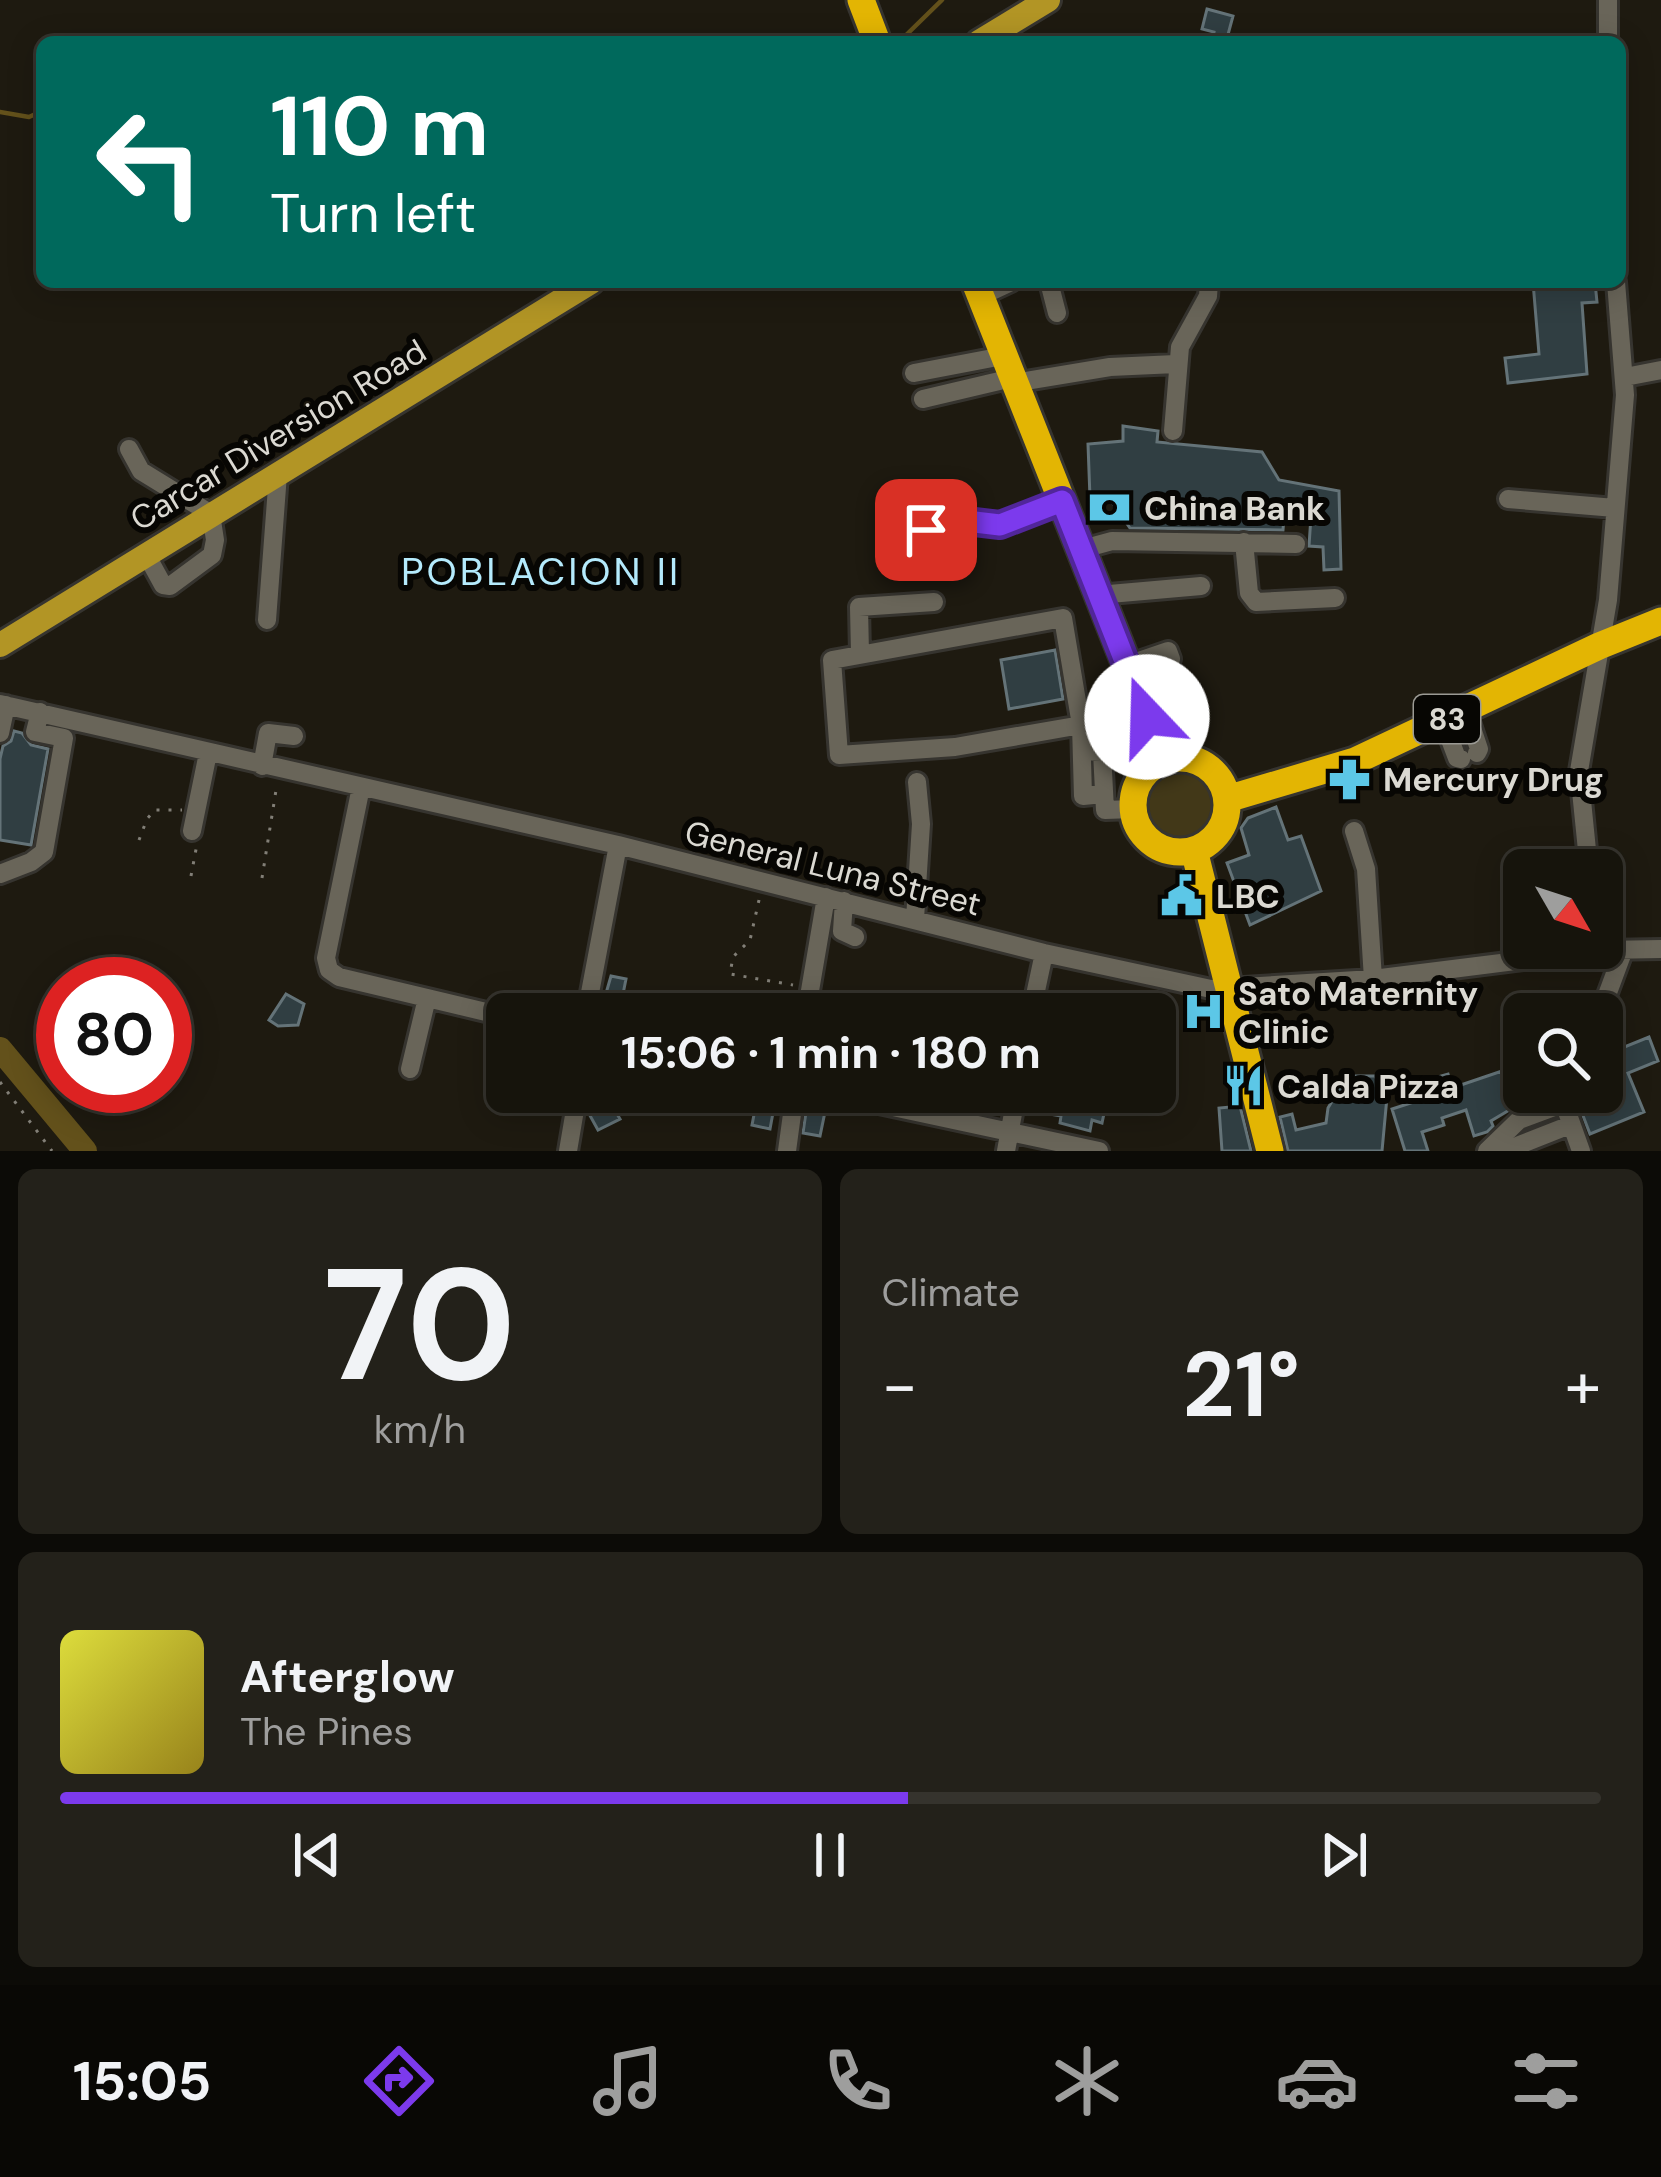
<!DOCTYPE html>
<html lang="en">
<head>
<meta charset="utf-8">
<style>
	:root { --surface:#16140c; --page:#23211a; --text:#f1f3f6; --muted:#9e9e9d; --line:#35332d; --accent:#7c3aed }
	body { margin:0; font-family:"DM Sans",sans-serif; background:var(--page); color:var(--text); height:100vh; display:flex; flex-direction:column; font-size:45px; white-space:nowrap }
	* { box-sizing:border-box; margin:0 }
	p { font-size:39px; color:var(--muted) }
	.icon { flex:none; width:66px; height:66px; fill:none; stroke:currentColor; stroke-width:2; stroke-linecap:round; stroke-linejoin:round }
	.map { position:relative; height:1151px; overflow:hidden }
	.drawer { display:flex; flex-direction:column; gap:18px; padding:18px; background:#0c0b07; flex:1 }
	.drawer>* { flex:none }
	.top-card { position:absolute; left:36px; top:36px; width:1590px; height:252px; border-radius:18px; box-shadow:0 6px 30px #0003,0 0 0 3px var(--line); background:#00695c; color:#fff; overflow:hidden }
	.needle { width:78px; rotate:129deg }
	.fabs { position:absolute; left:1503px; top:849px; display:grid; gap:24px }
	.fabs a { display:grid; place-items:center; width:120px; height:120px; border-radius:18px; background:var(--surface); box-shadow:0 6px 30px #0003,0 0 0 3px var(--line); font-size:60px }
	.speed { position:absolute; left:36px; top:957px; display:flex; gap:24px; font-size:60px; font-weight:700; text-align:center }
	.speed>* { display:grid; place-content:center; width:156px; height:156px; border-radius:50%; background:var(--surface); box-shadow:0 6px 30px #0003,0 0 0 3px var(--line); line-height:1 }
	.speed .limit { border:18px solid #d22; background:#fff; color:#111 }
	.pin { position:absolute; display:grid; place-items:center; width:102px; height:102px; color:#fff; margin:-51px; border-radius:24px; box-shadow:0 6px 18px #0006 }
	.me { position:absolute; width:132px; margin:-66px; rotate:339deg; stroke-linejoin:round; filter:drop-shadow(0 0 9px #0008) }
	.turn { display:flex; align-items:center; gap:42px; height:252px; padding:0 36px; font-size:54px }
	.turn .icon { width:156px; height:156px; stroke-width:2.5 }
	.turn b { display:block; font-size:84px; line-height:102px }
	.big { font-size:90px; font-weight:700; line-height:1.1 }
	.drawer .tile { flex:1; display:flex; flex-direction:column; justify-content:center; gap:18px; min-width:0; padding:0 42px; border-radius:18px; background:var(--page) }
	.drawer .dial { align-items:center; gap:0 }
	.dial b { font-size:156px; line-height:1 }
	.song { display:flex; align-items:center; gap:36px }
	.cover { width:144px; height:144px; border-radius:18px; background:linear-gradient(135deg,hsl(60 70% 55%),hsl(50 70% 35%)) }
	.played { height:12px; border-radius:6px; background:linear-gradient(90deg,var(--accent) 55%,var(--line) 55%) }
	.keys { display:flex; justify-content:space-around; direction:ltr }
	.heat { display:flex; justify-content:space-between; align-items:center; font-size:66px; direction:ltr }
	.drawer .tiles { flex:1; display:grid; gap:18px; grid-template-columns:1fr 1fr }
	.tile:last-child { grid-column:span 2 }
	.trip { position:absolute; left:486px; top:993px; width:690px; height:120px; border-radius:18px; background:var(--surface); box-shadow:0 6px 30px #0003,0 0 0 3px var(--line); font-weight:700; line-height:120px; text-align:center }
	.tabs { display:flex; height:192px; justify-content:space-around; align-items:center; background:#090805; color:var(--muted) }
	.tabs .icon { width:84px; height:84px }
	.tabs .selected { color:var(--accent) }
	.tabs b { font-size:54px; color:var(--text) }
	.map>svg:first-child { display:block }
	.green { fill:#423818 }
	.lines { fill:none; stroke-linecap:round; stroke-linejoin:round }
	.stream { stroke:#63511b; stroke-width:4.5 }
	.river { stroke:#63511b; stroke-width:24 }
	.building { fill:#303e42; stroke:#647378; stroke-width:3 }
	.minor-casing { stroke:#36342f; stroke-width:24 }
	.major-casing { stroke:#36342f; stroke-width:30 }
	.highway-casing { stroke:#36342f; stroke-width:33 }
	.path { stroke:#827f77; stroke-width:3; stroke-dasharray:3 9; stroke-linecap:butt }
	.minor { stroke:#696559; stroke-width:18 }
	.major { stroke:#b29525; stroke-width:24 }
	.highway { stroke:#e3b503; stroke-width:27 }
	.route-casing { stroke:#51269a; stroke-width:30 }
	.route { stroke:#7c3aed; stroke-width:21 }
	.labels { text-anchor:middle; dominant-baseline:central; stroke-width:12; stroke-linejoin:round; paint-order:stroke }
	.shield { fill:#070603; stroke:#9b9a94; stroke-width:3 }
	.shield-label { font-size:30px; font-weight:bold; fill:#dbd9d2 }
	.street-label { font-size:33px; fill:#dbd9d2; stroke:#070603 }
	.poi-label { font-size:33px; font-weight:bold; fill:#dbd9d2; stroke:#070603; text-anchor:start }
	.quarter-label { font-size:39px; letter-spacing:3px; fill:#b4eafc; stroke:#070603 }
</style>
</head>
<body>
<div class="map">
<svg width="1661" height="1151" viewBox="0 0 1661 1151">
	<rect width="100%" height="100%" fill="#1e1a10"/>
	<path class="green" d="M1138 805a42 42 0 1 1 84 0a42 42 0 1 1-84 0Z"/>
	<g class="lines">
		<path class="stream" d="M899,42L942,0
			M0,112L29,117L42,111"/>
		<path class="river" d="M0,1049L85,1151"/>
	</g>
	<path class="building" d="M1207,9L1233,16L1226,42H1212L1214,32L1202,29Z
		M1533,282H1595L1597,302L1582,303L1587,374L1508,383L1505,358L1539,354Z
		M1123,426L1158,431L1157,442L1262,452L1279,480L1339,491L1341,569L1324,570L1323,547L1309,546L1311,516H1284L1283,530L1130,528L1111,501L1090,498L1088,444L1123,441Z
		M1055,650L1063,699L1009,709L1001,660Z
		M14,731L22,733L31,745L48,749L31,845L0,840V759L3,746L11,741Z
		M1276,807L1288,840L1301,836L1321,891L1250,925L1227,863L1249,855L1241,828L1248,818Z
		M611,976L626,979L619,1014H600Z
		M286,994L304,1004L298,1025L278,1026L269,1020Z
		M1649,1037L1658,1061L1628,1073L1644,1112L1590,1134L1574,1092H1602V1056Z
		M1502,1071L1511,1109L1491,1121L1493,1126L1487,1132L1474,1136L1466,1110L1442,1118L1444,1125L1422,1132L1428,1151H1405L1392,1109L1420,1100L1416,1083L1448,1074L1452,1088Z
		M1347,1076H1375L1387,1097L1382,1151H1288L1280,1117L1292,1114L1296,1130L1326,1123L1328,1108Z
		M591,1092H654L616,1112L620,1119L598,1130L588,1112Z
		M947,1092H999L995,1108L947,1096Z
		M1030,1092H1099L1097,1102L1106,1104L1102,1123L1092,1120L1090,1131L1060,1123L1061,1116L1027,1110Z
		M808,1098L826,1107L820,1136L803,1133Z
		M757,1099L775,1102L770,1129L752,1125Z
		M1240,1106L1251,1151H1222L1219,1108Z"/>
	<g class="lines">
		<defs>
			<path id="minor" d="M1608,42V0
				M1049,282L1057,313
				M981,296L1011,282
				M914,373L1003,356
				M1625,377L1661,370
				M1014,383L1110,367L1176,364
				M923,399L1012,378
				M1173,431L1180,347L1208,296L1209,282
				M129,449L141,471L211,514L215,540L212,555L170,586L163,585L146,554
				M1508,499L1615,508
				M926,530L959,521L1000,525L1062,501
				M1244,542L1249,593L1256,602L1335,598
				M1079,550L1112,541L1296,544
				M1098,595L1201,586
				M267,620L278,474
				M860,654L859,607L934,602
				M1127,665L1168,651L1171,659
				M1140,700L1180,685L1176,674
				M0,704L618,845L1044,953L1211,989L1373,979L1603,950L1661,949
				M1466,710L1479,749L1477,753
				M1443,721L1457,758L1461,759
				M1081,725L955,747L839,755L832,660L1063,618L1081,725L1083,796L1103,794
				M0,733L6,705
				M1082,751L1102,752L1105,810L1133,809
				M262,766L268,733L294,736
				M361,787L326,958L329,970L339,977L507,1017
				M192,831L208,753
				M1354,831L1366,869L1373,979
				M1589,870L1579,771L1608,600L1625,395L1616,282
				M0,874L31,862L44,852L64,738L35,732L40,712
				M844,901L842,931L855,937
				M915,919L921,824L917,782
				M979,1006L1016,1014
				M586,1014L618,845
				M806,1014L826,897
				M1031,1014L1044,953
				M1600,1014L1623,952
				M410,1069L427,998
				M823,1092L1099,1151
				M1560,1092L1581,1151
				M568,1151L578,1092
				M787,1151L795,1092
				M1006,1151L1017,1092
				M1487,1151L1519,1120L1562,1104
				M1504,1151L1570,1125"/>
			<path id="major" d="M979,42L1048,0
				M0,645L591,282"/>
			<path id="highway" d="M861,0L877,42
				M975,282L1165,761
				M1133 805a47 47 0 1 1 94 0a47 47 0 1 1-94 0Z
				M1227,799L1355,761L1599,646L1661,621
				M1194,850L1270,1151"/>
		</defs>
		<use href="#minor" class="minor-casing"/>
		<use href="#major" class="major-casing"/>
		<use href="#highway" class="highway-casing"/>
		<path class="path" d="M139,840L147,819L155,810H182
			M191,876L197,844
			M262,878L277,784
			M759,900L750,940L733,957L730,974L793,985
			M0,1082L52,1151"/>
		<use href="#minor" class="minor"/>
		<use href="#major" class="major"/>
		<use href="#highway" class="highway"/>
	</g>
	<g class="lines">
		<defs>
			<path id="route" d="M926,530L958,520L1000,525L1062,501L1147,717"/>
		</defs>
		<use href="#route" class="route-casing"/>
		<use href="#route" class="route"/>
	</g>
	<defs>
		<symbol id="bank-bare" viewBox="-9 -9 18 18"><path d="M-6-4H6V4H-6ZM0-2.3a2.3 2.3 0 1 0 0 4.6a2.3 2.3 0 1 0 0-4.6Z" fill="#5cc7e7" stroke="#070603" stroke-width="2.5" paint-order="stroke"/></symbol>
		<symbol id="pharmacy-bare" viewBox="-9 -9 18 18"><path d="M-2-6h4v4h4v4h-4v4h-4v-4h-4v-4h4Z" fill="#5cc7e7" stroke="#070603" stroke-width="2.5" paint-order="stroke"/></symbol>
		<symbol id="civic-bare" viewBox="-9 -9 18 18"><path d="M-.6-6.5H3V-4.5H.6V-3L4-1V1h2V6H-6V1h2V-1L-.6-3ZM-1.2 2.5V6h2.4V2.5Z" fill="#5cc7e7" stroke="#070603" stroke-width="2.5" paint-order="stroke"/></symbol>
		<symbol id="hospital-bare" viewBox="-9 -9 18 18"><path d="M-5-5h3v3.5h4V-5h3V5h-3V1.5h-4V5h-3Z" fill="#5cc7e7" stroke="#070603" stroke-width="2.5" paint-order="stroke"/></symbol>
		<symbol id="restaurant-bare" viewBox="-9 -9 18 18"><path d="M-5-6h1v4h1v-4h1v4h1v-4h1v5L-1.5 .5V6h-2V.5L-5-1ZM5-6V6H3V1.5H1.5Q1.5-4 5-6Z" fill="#5cc7e7" stroke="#070603" stroke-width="2.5" paint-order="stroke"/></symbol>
	</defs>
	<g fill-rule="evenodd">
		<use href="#bank-bare" x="1080" y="478" width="59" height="59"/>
		<use href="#pharmacy-bare" x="1320" y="750" width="59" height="59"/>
		<use href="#civic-bare" x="1152" y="866" width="59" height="59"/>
		<use href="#hospital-bare" x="1174" y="982" width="59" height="59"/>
		<use href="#restaurant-bare" x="1214" y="1056" width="59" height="59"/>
	</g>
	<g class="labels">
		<rect class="shield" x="1414" y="695" width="66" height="48" rx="9"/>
		<g class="shield-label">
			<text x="1447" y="719">83</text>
		</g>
		<g class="street-label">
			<text transform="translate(278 435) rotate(-31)">Carcar Diversion Road</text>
			<text transform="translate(833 868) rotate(14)">General Luna Street</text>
		</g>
		<g class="poi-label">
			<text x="1144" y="508">China Bank</text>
			<text x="1383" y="779">Mercury Drug</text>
			<text x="1216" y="896">LBC</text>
			<text x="1238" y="993">Sato Maternity<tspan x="1238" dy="38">Clinic</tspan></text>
			<text x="1277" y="1086">Calda Pizza</text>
		</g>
		<g class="quarter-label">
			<text x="541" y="571">POBLACION II</text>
		</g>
	</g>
</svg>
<div class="fabs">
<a><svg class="needle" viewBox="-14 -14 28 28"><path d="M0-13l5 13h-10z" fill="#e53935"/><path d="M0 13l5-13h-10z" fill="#9e9e9d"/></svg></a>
<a><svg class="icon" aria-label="search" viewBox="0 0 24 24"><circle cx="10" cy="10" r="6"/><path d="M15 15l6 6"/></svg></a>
</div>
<div class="speed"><div class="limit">80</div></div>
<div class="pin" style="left:926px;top:530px;background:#d93025"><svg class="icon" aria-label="arrive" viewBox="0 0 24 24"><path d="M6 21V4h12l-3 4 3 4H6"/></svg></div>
<svg class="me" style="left:1147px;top:717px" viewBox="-20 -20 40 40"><circle r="19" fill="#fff"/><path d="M0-13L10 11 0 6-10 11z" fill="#7c3aed"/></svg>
<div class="trip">15:06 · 1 min · 180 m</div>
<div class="top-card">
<div class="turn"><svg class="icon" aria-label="left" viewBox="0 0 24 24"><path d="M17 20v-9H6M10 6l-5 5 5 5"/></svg><div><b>110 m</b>Turn left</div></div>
</div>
</div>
<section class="drawer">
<div class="tiles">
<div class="tile dial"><b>70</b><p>km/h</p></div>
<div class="tile"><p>Climate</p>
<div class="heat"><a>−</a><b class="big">21°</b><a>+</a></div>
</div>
<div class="tile">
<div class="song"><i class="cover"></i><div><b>Afterglow</b><p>The Pines</p></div></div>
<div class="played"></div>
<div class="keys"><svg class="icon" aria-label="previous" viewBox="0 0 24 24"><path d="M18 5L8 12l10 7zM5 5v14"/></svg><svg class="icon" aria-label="pause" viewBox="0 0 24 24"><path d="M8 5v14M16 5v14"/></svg><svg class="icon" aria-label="next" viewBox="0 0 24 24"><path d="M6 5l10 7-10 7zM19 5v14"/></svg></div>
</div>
</div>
</section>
<nav class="tabs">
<b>15:05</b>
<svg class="icon selected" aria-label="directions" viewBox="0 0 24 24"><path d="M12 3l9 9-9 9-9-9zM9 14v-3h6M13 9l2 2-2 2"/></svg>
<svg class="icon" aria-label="music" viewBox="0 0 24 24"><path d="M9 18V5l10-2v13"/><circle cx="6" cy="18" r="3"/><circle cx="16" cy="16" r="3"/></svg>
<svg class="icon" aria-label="phone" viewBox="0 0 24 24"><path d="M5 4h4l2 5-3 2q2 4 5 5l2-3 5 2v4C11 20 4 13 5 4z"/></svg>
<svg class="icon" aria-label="climate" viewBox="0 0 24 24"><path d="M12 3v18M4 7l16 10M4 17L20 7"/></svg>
<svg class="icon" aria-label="car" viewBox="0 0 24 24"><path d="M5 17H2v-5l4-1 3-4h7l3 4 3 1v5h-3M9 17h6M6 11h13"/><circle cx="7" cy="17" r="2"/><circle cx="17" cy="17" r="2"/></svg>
<svg class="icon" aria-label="filters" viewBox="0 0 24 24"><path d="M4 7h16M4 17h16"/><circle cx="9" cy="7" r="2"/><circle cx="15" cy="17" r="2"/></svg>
</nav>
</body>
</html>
